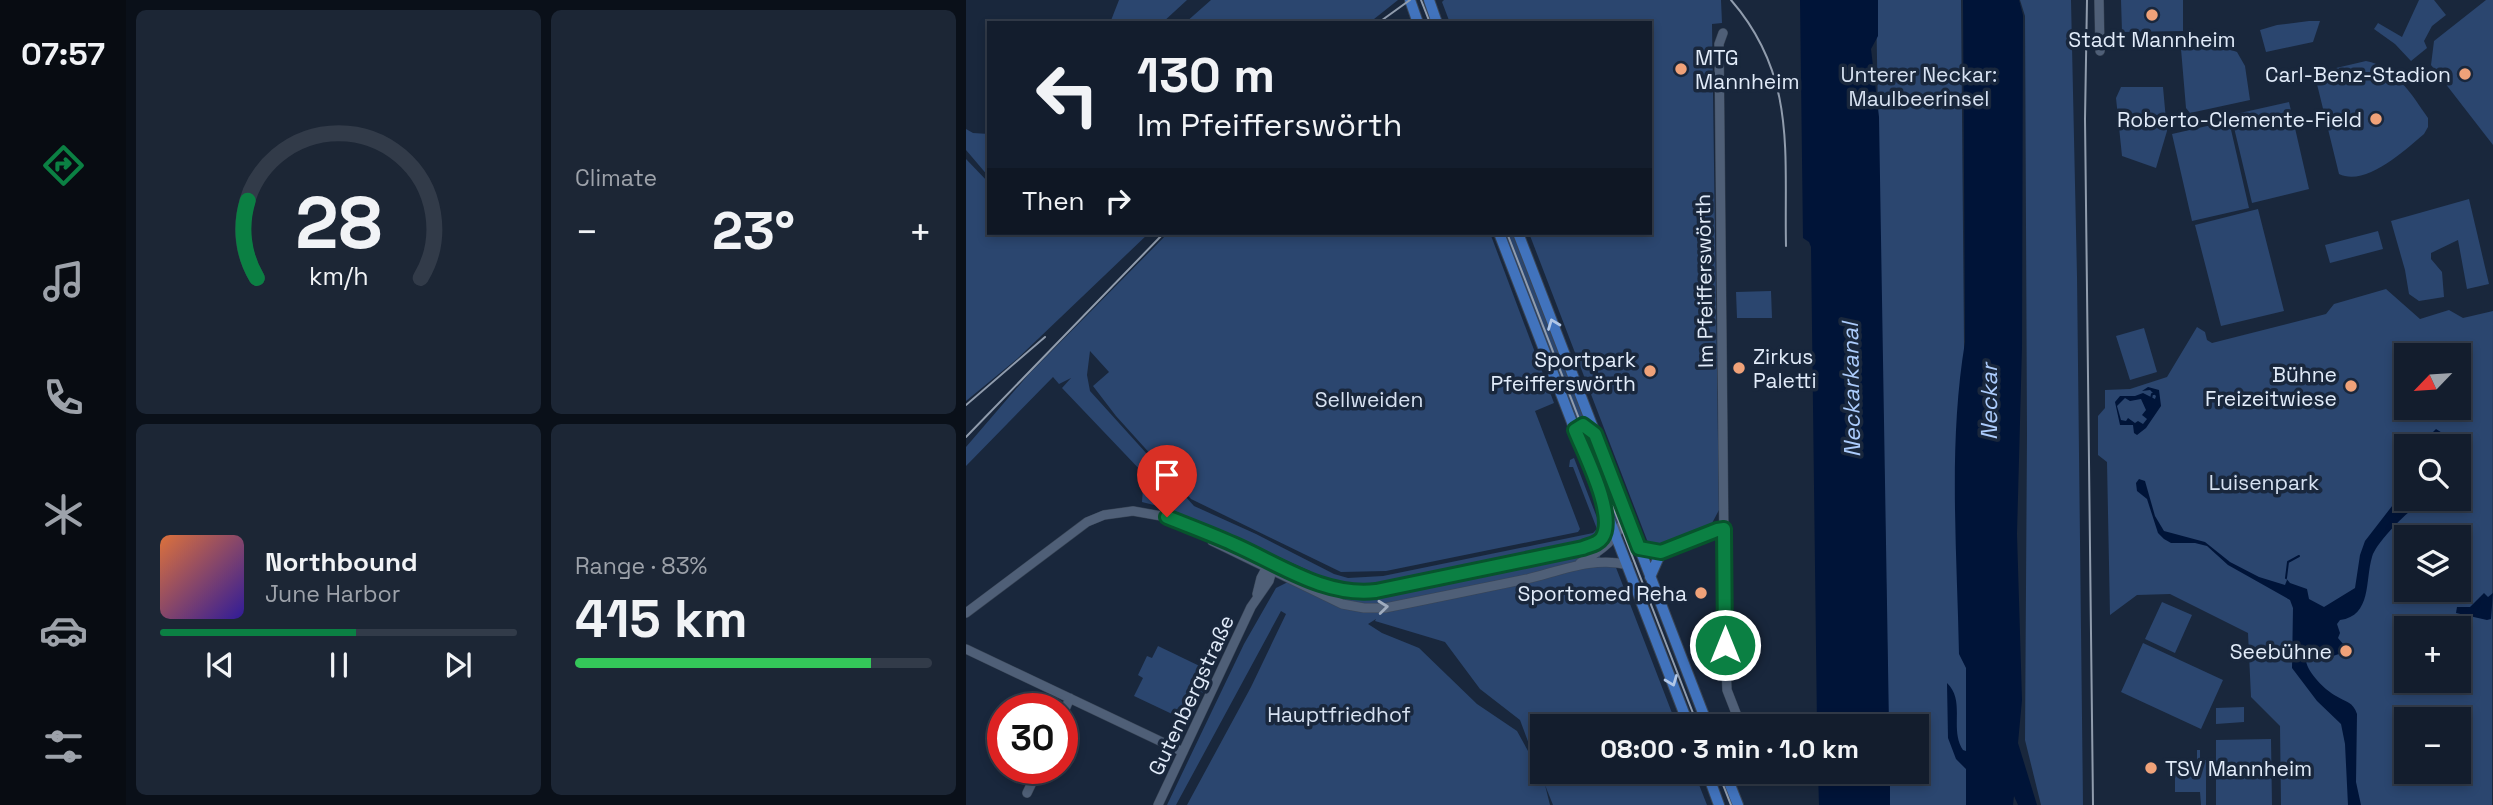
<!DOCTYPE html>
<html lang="en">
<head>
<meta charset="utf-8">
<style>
	:root { --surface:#131d2d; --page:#1c2635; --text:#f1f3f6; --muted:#9da2aa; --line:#323b49; --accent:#0b8043 }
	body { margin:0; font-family:"Space Grotesk",sans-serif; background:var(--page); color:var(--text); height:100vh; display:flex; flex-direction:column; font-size:26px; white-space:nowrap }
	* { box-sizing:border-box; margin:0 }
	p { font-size:23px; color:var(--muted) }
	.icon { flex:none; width:38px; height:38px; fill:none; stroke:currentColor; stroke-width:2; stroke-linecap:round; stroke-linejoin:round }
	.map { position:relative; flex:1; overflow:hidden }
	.side { display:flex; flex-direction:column; gap:10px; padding:10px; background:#0a1019; width:840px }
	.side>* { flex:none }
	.banner { position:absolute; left:21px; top:21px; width:665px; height:214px; border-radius:0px; box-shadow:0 4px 10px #0003,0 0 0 2px var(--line); background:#131d2d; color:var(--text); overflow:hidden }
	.needle { width:46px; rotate:245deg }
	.controls { position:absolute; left:1428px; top:343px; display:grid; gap:14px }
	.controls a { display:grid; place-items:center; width:77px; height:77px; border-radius:0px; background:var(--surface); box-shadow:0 4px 10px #0003,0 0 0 2px var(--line); font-size:35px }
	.speed { position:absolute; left:21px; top:693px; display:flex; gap:14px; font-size:35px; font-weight:700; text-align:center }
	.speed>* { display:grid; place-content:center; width:91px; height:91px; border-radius:50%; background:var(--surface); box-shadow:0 4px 10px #0003,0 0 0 2px var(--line); line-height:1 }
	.speed .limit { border:10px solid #d22; background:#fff; color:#111 }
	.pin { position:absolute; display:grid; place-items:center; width:60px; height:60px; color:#fff; margin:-72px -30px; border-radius:50% 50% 50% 0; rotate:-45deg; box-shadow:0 0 7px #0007 }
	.pin .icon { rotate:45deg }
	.me { position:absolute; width:77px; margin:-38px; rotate:0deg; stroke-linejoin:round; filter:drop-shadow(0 0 5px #0008) }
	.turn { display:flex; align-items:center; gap:24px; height:147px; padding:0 35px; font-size:32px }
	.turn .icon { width:91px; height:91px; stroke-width:2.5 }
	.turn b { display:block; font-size:49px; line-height:60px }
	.then { display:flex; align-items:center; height:66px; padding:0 35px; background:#0003; gap:14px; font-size:26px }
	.big { font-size:52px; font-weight:700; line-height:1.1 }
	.side .card { flex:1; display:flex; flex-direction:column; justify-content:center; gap:10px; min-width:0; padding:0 24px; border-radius:10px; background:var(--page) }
	.side .dial { align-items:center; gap:0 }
	.dial svg { height:182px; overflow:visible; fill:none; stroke:var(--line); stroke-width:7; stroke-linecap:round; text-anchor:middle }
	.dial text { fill:var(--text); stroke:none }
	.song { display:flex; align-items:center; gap:21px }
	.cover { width:84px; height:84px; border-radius:10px; background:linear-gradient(135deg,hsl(20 70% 55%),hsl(250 70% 35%)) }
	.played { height:7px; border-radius:4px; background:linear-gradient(90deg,var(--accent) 55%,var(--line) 55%) }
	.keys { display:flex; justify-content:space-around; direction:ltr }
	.heat { display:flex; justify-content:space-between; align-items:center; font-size:38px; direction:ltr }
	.charge { height:10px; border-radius:5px; background:linear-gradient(90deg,#34c759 83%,var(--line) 0) }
	.side .tiles { flex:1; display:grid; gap:10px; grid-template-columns:repeat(2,1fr) }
	.trip { position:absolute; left:564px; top:714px; width:399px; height:70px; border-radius:0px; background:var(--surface); box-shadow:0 4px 10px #0003,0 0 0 2px var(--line); font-weight:700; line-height:70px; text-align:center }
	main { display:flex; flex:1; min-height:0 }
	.menu { display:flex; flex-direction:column; width:126px; justify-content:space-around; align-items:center; background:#080c12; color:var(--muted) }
	.menu .icon { width:49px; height:49px }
	.menu .active { color:var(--accent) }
	.menu b { font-size:32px; color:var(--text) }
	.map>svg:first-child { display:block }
	.green { fill:#2b466f; fill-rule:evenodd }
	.water { fill:#001438; fill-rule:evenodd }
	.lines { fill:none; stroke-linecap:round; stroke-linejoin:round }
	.stream { stroke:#001438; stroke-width:2 }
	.minor-casing { stroke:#394556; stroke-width:10 }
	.major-casing { stroke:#394556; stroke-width:12 }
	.minor { stroke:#4f5f77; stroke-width:9 }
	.major { stroke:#4173bd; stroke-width:10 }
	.tram { stroke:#909cad; stroke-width:2 }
	.rail { stroke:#909cad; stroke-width:2 }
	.oneway { stroke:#b1c7e7 }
	.oneway2 { stroke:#9facbe }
	.route-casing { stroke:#07532c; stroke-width:18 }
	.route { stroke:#0b8043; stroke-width:12 }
	.poi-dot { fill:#f0a279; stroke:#19273c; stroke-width:2.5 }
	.labels { text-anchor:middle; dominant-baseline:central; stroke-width:7; stroke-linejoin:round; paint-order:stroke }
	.poi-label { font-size:21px; fill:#e1ebf9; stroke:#19273c; text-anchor:end }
	.park-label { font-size:21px; fill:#d6e1f1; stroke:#19273c }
	.street-label { font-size:21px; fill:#e1ebf9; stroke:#19273c }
	.water-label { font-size:23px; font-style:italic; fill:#acccfc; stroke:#19273c }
</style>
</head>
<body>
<main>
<nav class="menu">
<b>07:57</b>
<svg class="icon active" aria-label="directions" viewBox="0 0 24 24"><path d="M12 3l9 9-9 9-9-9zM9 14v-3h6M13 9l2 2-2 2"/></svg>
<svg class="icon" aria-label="music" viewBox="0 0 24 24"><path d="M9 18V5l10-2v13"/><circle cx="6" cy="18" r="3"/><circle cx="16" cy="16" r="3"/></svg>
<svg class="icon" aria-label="phone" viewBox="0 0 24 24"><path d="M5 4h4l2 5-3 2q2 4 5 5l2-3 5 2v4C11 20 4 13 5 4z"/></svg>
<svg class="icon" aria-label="climate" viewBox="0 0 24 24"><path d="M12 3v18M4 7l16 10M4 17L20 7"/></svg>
<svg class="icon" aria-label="car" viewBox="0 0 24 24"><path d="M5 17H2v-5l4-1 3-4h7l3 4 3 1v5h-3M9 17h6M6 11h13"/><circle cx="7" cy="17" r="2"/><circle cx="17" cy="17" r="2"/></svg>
<svg class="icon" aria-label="filters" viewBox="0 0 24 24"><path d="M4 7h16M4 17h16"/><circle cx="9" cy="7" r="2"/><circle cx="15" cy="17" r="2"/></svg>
</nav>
<section class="side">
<div class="tiles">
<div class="card dial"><svg viewBox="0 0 100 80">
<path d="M14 69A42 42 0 1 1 86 69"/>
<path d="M14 69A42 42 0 0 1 10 35" stroke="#0b8043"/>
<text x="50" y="56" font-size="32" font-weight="700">28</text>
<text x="50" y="72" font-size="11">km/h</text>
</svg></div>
<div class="card"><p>Climate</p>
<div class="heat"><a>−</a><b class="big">23°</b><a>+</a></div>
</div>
<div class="card">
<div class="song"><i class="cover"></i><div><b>Northbound</b><p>June Harbor</p></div></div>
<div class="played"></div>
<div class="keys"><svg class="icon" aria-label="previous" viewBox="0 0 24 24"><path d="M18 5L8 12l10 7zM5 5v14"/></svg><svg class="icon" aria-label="pause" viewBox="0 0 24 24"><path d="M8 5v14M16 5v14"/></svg><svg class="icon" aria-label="next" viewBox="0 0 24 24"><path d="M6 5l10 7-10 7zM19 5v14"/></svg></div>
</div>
<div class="card"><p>Range · 83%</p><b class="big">415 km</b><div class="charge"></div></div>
</div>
</section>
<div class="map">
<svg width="1527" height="805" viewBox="0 0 1527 805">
	<rect width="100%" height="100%" fill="#19273c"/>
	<path class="green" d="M153,0H221L196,23H144Z
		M245,0H432L403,23H219Z
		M478,0H755L756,23L746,24L753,510L744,527L694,547L684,545L681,540L563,233H684V23H484L476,2Z
		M910,0H995L1002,805H923L921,772H950V726H919L922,698Z
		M1054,0H1105L1111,276L1117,805H1075L1059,740L1061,434L1059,16Z
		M1155,0H1217V31L1156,32Z
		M1453,0H1468L1480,15L1466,26L1458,41L1461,48L1445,61L1429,44L1408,29L1412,23L1436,37Z
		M1520,0H1527V145L1465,65L1468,41Z
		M1343,21H1354L1347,42L1300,52L1294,30L1311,25Z
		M1249,44L1271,52L1279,66L1284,100L1224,113L1220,108L1215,49Z
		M1400,61C1429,66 1446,95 1462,118V127L1458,134C1439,150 1400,187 1373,174L1349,76L1353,72Z
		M1155,87H1197L1201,131L1190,168L1156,156L1150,98Z
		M1323,102L1343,189L1286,203L1265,115Z
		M1263,121L1283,208L1226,221L1206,134Z
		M0,129L7,133L23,134V177L0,150Z
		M0,159L23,183V233H183L51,359L0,401Z
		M1503,199L1523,284L1501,289L1492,240L1465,253V259L1476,272L1478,297L1453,301L1443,294L1439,270L1425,221Z
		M1292,209L1318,311L1255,326L1229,225Z
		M1412,231L1417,249L1364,263L1359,245Z
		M202,233H524L588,403L569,411L614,529L612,532L420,571L375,572L225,499L150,416L127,386L143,372L124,351L121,375L124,391L228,506L290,534L368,574L382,578L417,576L627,533L631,529L607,467H603L604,460L608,458L635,528L633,532L626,537L638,566L649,565L711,726H576V772H728L741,805H587L579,785L584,805H221L285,687L320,614L315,611L210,805H201L278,644L310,588L344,571L204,509L176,502L178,474L96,388L105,378L93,384L87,377L0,466V447L62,375ZM410,619L409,621L479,642L514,689L554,720L573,771L551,731L511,704L453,648L416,633L402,624Z
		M537,233H548L620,420L609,422Z
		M1420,289L1454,319L1483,310L1497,318L1527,311L1526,805H1315L1314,726L1285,697L1282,633L1204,594L1171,595L1144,615L1141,462L1132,455V416L1139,408V390L1164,389L1201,377L1231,327L1239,332L1241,340L1246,343L1360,314L1368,304ZM1440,355H1493V408H1440ZM1440,446H1493V499H1440ZM1440,537H1493V590H1440ZM1440,628H1493V681H1440ZM1440,719H1493V772H1440Z
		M805,291L806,318H771L770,292Z
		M1178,328L1191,372L1164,380L1150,336Z
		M618,428L652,502L654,513L651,528L614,432Z
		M1196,602L1226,615L1209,653L1179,639Z
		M1177,643L1257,680L1235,729L1155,692Z
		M192,646L246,672L223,722L168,696L177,678L172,675L181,656L186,658Z
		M1278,707V722L1250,724V708Z
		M1305,739L1306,805H1250V740Z
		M1231,750H1234V760H1240V805H1235L1234,792H1209V763H1231Z"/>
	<path class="water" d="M834,0H912V36L905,49L913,117L923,726H851L845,247L843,242L837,238Z
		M997,0H1053L1057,15L1056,347L1051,534L1056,700L1052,743L1071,805H1052L1048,796L1047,805H1000V769L990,759L982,738L981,683C1000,701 983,729 997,750L1000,751V668L993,654C991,550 982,444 999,342Z
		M1182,387L1193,390L1195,406L1180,428L1171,435L1168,433L1167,425H1154L1149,402L1154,396H1169L1177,393L1189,399L1190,396L1184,390L1176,391ZM1159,398L1164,401L1175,399L1180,410L1176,415L1181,419L1177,424L1172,421L1169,423L1162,418L1160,421L1155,420L1151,406Z
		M1470,429L1489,441V446H1453Z
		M1173,479L1179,481L1189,516L1198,531L1239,542L1264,562L1293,577L1319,585L1321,580L1319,577L1324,583L1341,589L1343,599L1358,607L1389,588L1394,555L1399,541L1440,488V499H1469C1463,501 1454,503 1449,507C1437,516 1410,543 1406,557C1399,580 1406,616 1374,620L1371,624L1374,633L1372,638L1378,645L1376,653L1367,656L1361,649L1344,652L1340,661C1342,673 1359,690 1370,696C1380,702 1387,702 1391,714L1390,782L1395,805H1382L1379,744L1375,724L1351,701L1326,668L1327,608L1324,600L1262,565L1241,546L1229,543H1205L1198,539L1192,533L1181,499L1171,491L1170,483Z
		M1518,593L1522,597L1527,593L1525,619L1521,620L1490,613L1491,607H1504Z
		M852,772H924V805H853Z"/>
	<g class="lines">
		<path class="stream" d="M1185,399L1186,394H1188
			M1320,578L1322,562L1333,556"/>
		<defs>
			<path id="minor" d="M1133,0L1134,51
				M757,33L753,44L759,645L761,690L775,726
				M246,541L376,604L398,608H419C466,598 514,589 561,579C594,571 629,556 662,565
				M695,552L751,530L758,529
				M614,563C636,550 652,539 660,514
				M291,594L295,578L302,565
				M0,613L121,522L138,515L167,511L201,517L266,543L354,585L366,589L395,593L627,545C641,538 640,526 639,513
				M759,628H753L745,635L744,642L748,647L759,645
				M0,649L217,752
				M96,716L104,698
				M61,793L73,768
				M192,805L285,607L303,581L307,567"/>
			<path id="major" d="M444,0L452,23
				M463,0L471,23
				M533,233L723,726
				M552,233L742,726
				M673,548L695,552L684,577
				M741,772L753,805
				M759,772L772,805"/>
		</defs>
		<use href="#minor" class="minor-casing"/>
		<use href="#major" class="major-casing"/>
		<use href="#minor" class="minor"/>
		<use href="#major" class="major"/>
		<path class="tram" d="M455,0L464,23
			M541,233L732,726
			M752,772L765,805"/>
		<path class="rail" d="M765,0C831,76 818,153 820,246
			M1121,0L1119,119L1127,805
			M412,23L444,0
			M0,405L79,337
			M0,437L198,233"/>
	</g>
	<defs><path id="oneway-chevron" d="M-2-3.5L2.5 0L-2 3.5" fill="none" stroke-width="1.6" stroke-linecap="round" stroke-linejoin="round" transform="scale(1.75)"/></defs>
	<g class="oneway">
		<use href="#oneway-chevron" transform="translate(587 324) rotate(-111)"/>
		<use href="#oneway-chevron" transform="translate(706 681) rotate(69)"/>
	</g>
	<use class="oneway2" href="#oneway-chevron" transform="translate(417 607) rotate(-6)"/>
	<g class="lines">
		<defs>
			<path id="route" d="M201,517C223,526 245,534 267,544C313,564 358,597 410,591L617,548C624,545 632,544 636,538C651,516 618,453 609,430L617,425L629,434L673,548L695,552L751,530L758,529L759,645"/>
		</defs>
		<use href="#route" class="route-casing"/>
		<use href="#route" class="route"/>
	</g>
	<g class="poi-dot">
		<circle cx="1186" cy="15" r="7"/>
		<circle cx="715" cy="69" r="7"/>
		<circle cx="1499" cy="74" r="7"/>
		<circle cx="1410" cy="119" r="7"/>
		<circle cx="773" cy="368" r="7"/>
		<circle cx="684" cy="371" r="7"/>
		<circle cx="1385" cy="386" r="7"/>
		<circle cx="735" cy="593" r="7"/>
		<circle cx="1380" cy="651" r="7"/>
		<circle cx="1185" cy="768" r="7"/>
	</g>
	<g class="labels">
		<g class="poi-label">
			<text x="1186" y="39" text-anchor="middle">Stadt Mannheim</text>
			<text x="729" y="57" text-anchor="start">MTG<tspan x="729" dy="24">Mannheim</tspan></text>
			<text x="1485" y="74">Carl-Benz-Stadion</text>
			<text x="1396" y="119">Roberto-Clemente-Field</text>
			<text x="787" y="356" text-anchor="start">Zirkus<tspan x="787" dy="24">Paletti</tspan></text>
			<text x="670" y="359">Sportpark<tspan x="670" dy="24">Pfeifferswörth</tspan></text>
			<text x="1371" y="374">Bühne<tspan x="1371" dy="24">Freizeitwiese</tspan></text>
			<text x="721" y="593">Sportomed Reha</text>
			<text x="1366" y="651">Seebühne</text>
			<text x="1199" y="768" text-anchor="start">TSV Mannheim</text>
		</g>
		<g class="park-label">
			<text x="953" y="74">Unterer Neckar:<tspan x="953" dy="24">Maulbeerinsel</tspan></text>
			<text x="403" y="399">Sellweiden</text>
			<text x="1298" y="482">Luisenpark</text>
			<text x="373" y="714">Hauptfriedhof</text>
		</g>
		<g class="street-label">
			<text transform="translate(738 281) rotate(-91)">Im Pfeifferswörth</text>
			<text transform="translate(225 695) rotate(-65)">Gutenbergstraße</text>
		</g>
		<g class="water-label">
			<text transform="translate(885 390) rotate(-91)">Neckarkanal</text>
			<text transform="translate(1023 402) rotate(-90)">Neckar</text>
		</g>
	</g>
</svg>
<div class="controls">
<a><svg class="needle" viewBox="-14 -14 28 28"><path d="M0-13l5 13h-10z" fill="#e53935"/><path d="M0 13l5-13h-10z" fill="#9da2aa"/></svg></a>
<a><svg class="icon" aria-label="search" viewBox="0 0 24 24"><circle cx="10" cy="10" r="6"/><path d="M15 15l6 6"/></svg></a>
<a><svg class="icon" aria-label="layers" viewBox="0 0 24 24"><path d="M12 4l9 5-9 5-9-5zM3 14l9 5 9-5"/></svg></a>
<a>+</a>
<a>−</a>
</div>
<div class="speed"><div class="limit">30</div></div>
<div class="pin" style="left:201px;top:517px;background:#d93025"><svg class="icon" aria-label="arrive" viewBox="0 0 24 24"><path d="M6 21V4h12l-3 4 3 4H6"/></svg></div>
<svg class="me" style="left:759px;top:645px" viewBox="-20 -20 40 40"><circle r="17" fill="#0b8043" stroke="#fff" stroke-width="3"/><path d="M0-11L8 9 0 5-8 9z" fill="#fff"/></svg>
<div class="trip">08:00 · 3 min · 1.0 km</div>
<div class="banner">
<div class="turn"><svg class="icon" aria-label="left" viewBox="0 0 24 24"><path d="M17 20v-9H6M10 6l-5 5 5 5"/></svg><div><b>130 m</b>Im Pfeifferswörth</div></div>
<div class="then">Then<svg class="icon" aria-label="right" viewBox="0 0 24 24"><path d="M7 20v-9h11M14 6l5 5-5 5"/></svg></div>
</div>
</div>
</main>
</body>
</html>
